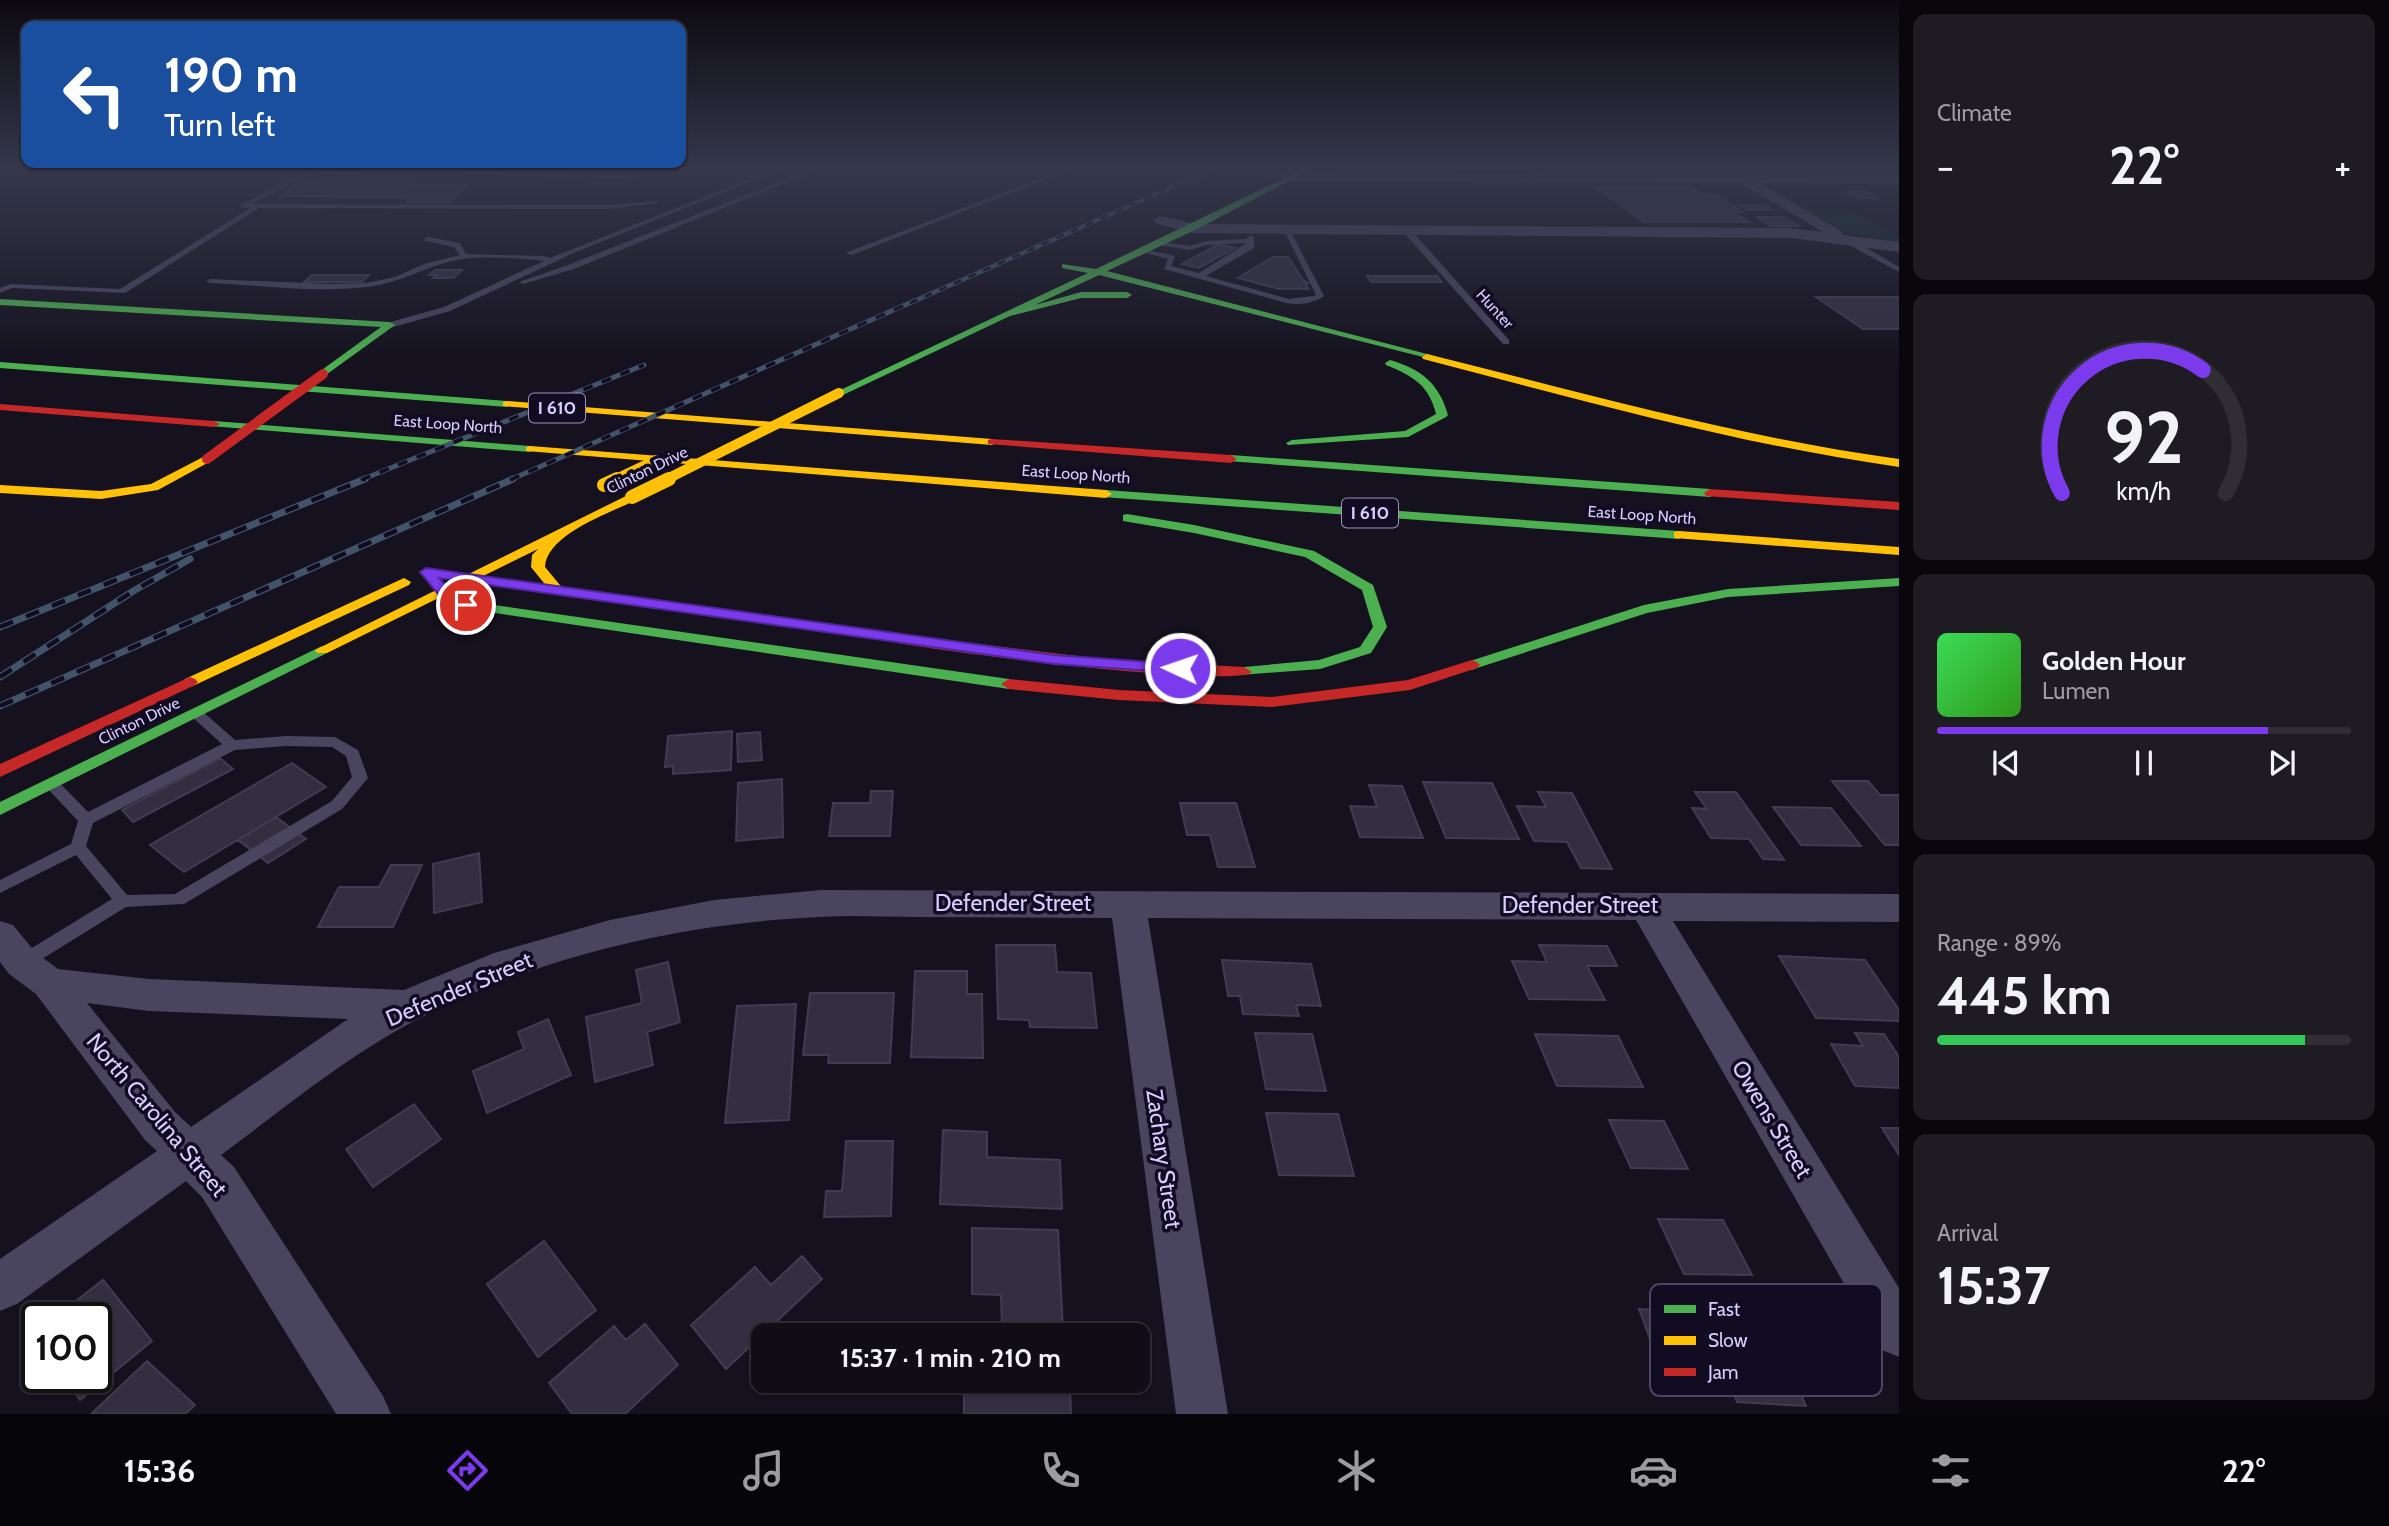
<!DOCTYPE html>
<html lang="en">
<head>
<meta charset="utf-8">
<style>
	:root { --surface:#100d16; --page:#1e1b23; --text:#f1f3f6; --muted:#9c9ca1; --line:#302d35; --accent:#7c3aed }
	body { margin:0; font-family:Cabin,sans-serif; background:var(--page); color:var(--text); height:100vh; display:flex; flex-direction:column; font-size:26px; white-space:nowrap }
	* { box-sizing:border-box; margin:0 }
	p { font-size:23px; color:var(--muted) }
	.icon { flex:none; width:38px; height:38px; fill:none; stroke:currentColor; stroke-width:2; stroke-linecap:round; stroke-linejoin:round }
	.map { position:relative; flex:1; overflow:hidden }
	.details { display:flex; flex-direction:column; gap:14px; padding:14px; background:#09070c; width:490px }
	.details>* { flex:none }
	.banner { position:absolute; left:21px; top:21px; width:665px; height:147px; border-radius:14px; box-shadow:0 2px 5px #0004,0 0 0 2px var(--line); background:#1a4fa0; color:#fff; overflow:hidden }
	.speed { position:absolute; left:21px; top:1302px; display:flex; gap:14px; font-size:35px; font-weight:700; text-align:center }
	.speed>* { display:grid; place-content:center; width:91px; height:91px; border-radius:50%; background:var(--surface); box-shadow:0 2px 5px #0004,0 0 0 2px var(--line); line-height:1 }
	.speed .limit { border:4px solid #111; border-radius:10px; background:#fff; color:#111 }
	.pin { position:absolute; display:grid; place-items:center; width:60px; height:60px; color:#fff; margin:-30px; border:4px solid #fff; border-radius:50%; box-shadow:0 2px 7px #0007 }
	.me { position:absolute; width:77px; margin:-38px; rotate:273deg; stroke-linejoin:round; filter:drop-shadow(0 0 5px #0008) }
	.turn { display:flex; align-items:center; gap:24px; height:147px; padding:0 28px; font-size:32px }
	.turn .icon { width:91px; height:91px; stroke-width:2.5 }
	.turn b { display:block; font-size:49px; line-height:60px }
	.big { font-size:52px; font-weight:800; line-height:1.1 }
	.details .card { flex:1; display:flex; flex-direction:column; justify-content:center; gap:10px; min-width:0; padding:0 24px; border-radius:14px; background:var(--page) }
	.details .dial { align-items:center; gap:0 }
	.dial svg { height:182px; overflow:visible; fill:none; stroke:var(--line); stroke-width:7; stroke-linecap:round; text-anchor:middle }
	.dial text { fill:var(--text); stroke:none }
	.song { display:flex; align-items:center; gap:21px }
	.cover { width:84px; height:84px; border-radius:10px; background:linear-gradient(135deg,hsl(130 70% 55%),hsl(110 70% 35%)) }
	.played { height:7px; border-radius:4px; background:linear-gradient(90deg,var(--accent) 80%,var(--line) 80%) }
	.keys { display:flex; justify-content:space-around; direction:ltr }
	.heat { display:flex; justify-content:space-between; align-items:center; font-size:38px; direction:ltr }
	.charge { height:10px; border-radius:5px; background:linear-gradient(90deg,#34c759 89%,var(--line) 0) }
	.trip { position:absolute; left:751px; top:1323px; width:399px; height:70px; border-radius:14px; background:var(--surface); box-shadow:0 2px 5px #0004,0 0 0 2px var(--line); font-weight:800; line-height:70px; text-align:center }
	.tabs { display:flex; height:112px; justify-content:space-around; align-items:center; background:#060509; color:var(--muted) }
	.tabs .icon { width:49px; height:49px }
	.tabs .current { color:var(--accent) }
	.tabs b { font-size:32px; color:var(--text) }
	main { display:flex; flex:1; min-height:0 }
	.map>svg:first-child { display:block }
	.green { fill:#10282b }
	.building { fill:#332f40; stroke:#423b53; stroke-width:2 }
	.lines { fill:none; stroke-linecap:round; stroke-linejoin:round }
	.lane { fill:#49455f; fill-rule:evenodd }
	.street { fill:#49455f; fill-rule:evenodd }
	.fast { fill:#4caf50; fill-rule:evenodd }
	.slow { fill:#ffc107; fill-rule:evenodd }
	.jam { fill:#c62828; fill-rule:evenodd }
	.rail-far2-casing { stroke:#425469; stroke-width:4.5 }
	.rail-far1-casing { stroke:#425469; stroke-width:5 }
	.rail-casing { stroke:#425469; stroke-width:7 }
	.rail-far2 { stroke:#120c23; stroke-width:2.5; stroke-dasharray:8; stroke-linecap:butt }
	.rail-far1 { stroke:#120c23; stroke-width:3.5; stroke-dasharray:10; stroke-linecap:butt }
	.rail { stroke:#120c23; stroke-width:4.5; stroke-dasharray:14; stroke-linecap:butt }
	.slow-bridge-far1 { stroke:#ffc107; stroke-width:10 }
	.slow-bridge { stroke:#ffc107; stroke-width:14 }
	.jam-bridge { stroke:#c62828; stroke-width:10 }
	.route { fill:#7c3aed; stroke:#51269a; stroke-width:2 }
	.labels { text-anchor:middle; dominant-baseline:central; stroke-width:7; stroke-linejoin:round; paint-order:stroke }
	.far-street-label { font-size:16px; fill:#d8ceff; stroke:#120c23 }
	.shield { fill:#120c23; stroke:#9d94bd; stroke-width:2 }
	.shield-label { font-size:18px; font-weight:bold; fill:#d8ceff }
	.near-street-label { font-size:23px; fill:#d8ceff; stroke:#120c23 }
	.key { fill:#120c23; stroke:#4d4665; stroke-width:2 }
	.key-label { font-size:19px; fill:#d8ceff }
</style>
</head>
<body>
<main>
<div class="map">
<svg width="1899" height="1414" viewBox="0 0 1899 1414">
	<rect width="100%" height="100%" fill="#15111e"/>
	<path class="green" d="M1806,210H1850L1899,237V243L1848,234Z"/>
	<path class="building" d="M321,178L413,179L406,185H468L449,202H407L411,198L390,197L280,196L298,184L315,183H300L304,180Z
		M1595,187H1691L1703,195H1716L1743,212H1732L1750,222H1644Z
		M1845,191H1864L1878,198H1859Z
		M1739,205H1764L1773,210H1748Z
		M1757,217H1784L1799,226H1771Z
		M1219,244L1235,248L1199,268L1182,264Z
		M1273,257H1288L1303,280L1308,283H1305L1309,289H1279L1238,278Z
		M435,270H462L453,278H433L437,275H429Z
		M312,275H369L362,282H304Z
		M1367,276H1437L1442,282H1371Z
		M1816,297H1899V329H1863Z
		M732,731L731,770L673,774V766L665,767L668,736Z
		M760,732L762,760L738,762L737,734Z
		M220,758L233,769L133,822L122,810Z
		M292,763L326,787L184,872L150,845Z
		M782,779L783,837L736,841L738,783Z
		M1832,781H1868L1880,795H1899V845H1885Z
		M1423,782L1492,783L1519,839L1446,838Z
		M1369,785L1402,786L1423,838L1360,837L1350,806L1377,807Z
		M871,791H893L890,836H829L833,803H870Z
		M1538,792L1572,793L1612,869L1581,868L1567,842L1534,841L1517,806L1546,807Z
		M1695,792H1736L1784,860L1763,859L1749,839L1711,838L1692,808L1707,809Z
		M1180,803H1236L1255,867H1218L1210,835H1187Z
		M1773,807L1831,808L1861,846L1801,845Z
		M276,817L306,839L268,863L238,840Z
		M479,853L482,902L434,913L433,864Z
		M391,865H422L393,927H318L339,887H379Z
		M996,945H1055L1057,972L1091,973L1097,1028L1030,1027L1029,1020L998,1019Z
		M1539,945L1607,946L1617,966H1587L1605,1000L1529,999L1512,961L1547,962Z
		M1779,956L1865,960L1899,1010V1021L1816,1018Z
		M1222,960L1311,964L1321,1006L1296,1005L1299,1016L1243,1014L1240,996H1228Z
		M668,962L680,1022L647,1032L653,1065L595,1082L586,1017L642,1003L636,970Z
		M915,971H967V994H982L983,1058L911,1057Z
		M810,993H894L890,1063H828L829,1055H803Z
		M796,1004L789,1120L725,1123L737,1006Z
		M548,1019L571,1075L487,1113L473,1071L524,1049L518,1032Z
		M1255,1033L1312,1034L1326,1091L1266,1089Z
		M1855,1033L1884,1034L1899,1057V1088L1855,1086L1831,1044L1863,1046Z
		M1535,1034L1618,1036L1643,1087L1557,1086Z
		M414,1104L441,1139L373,1187L346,1149Z
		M1266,1113L1338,1114L1354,1176L1279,1175Z
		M1609,1120L1664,1121L1688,1169L1631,1168Z
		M1882,1128H1899V1155Z
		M943,1130L987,1132V1157L1060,1160L1062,1209L940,1204Z
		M846,1141H893L891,1216L824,1217L826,1191H842Z
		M1658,1219L1723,1220L1752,1275L1684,1274Z
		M972,1228L1058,1230L1063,1331L1002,1330L1001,1295L972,1294Z
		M544,1241L596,1310L538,1357L487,1284Z
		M802,1256L822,1279L726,1369L691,1325L755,1267L771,1285Z
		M103,1280L152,1341L80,1400L65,1377H96V1318H61L59,1314Z
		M1639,1309L1730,1315L1739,1336L1776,1339L1806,1406L1737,1402L1727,1376L1662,1372Z
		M645,1324L678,1365L625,1414H572L549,1383L614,1326L626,1340Z
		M147,1361L195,1405L185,1414H91Z
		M964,1388L1070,1389L1071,1414H964Z"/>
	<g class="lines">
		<path class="lane" d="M362,167L632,175L635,177L632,179L366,170L357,175L312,173L251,204L609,205L656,201L659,203L609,209L259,208L125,293L12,288L0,293V288L11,284L120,289L250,208L240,207V205L309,170L356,171Z
			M780,167H788L576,252L450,311L390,328L387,327V323L444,307L544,261C525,258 481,256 463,259C429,264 400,284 366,287C315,293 261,285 210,283L206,281L210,279L331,284L366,283L395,277L424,264L460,255L454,247L425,241L424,239L428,237L460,243L466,254L543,256L550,258Z
			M817,167H825L574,269L523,284L519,282L568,265Z
			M1070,167H1078L852,255L845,253Z
			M1526,167H1533L1550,178L1545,179Z
			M1283,228L1290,230L1324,296C1313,304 1299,305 1286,303L1164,269L1168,259L1139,251L1143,249L1175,256L1171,266L1199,273L1247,243L1207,245L1190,250L1158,245V241L1190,246L1206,241L1247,239L1248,236H1254V248L1206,276L1289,299L1313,296L1316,295Z
			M1405,230H1411L1509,340V344H1503L1405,234Z
			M1842,237H1848L1899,267V272L1842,241Z
			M196,709L201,710L235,740L286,736L335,737L358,750L368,778L342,809L184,904L126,907L29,967L23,969L17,967L14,962L17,957L112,899L76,855L0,893V880L71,844L78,821L47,788L44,784L47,780H57L88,812L222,744L191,716L189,713L191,710ZM286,746L332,747L346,756L352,777L332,801L175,894L127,895L86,846L93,823L235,750Z"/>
		<path class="street" d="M1266,167L1292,173L1899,176V184L1760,183L1841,231L1843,235L1899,242V252L1791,238L1192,233L1155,223L1153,220L1160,216L1192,223L1216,224L1791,228L1823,232L1741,183L1292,181L1261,174V168Z
			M821,890L1899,894V922L1673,921L1899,1288V1357L1882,1350L1636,920L1148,918L1228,1414H1176L1112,918C1046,918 981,917 916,917C884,917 852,915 820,917C684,923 543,955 422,1017C349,1054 286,1107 221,1155L234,1167L383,1396L391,1414H336L202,1197L186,1181L17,1304L0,1311V1259L157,1151L145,1140L36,994L9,974L0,962V921L13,925L35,952L58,969L149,979L404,990L494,953L610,920L714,900ZM87,1003L149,1011L348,1019L191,1127L175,1112Z"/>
		<path class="fast" d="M1307,167H1316L1195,230L1107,271L1431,355V359L1099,275L1035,305L1081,292H1127L1132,295L1127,298H1081L1010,316L843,395L834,393L1088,273L1062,268V264L1096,269Z
			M0,299L390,322L395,325L323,377L318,374L319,372L381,327L0,305Z
			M1390,360C1421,369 1439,383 1448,415L1446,417L1408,437L1288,445L1286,443L1292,440L1405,431L1436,414C1429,385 1413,376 1386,365L1385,363Z
			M0,362L507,401L512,404L507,407L0,368Z
			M214,421L530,446L536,449L530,452L210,426V422Z
			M1231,455L1710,489L1716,493L1710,497L1227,461V457Z
			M1106,490L1679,531L1685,535L1679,539L1102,497V491Z
			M1127,514L1194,525L1314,551L1373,585L1387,627L1371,653L1320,669L1239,675L1236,672L1244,667L1319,660L1360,647L1373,627L1362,590L1305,557L1194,533L1123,521V515Z
			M426,568L888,633L895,637L888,641L421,575L419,572Z
			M1899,578V586L1728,597L1647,613L1477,668L1472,670L1464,665L1467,662L1644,605L1728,589Z
			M473,602L1009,679L1017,684L1009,689L468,609L466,606L468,603Z
			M322,646L329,650L327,653L0,815V802Z"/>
		<path class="slow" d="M1427,354C1584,393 1738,437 1899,459V467C1737,444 1581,400 1423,359L1422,357Z
			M507,401L992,439L998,442L992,445L503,406V402Z
			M530,446L1106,490L1112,494L1106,498L526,451V447Z
			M207,455L213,459L211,461L158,490L101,499L0,493V485L101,491L151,484Z
			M632,493L636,494V500C610,513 547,534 545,567L564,590L562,593H552L531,567L532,555L538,549L327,653H317L315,650Z
			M1679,531L1899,547V555L1674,538V532Z
			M404,578L411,582L409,585L195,685L190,687L182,682L185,679Z"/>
		<path class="jam" d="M0,404L214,421L220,424L214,427L0,410Z
			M992,439L1231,455L1237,459L1231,463L988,444V440Z
			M1710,489L1899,502V510L1706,496L1704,493Z
			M888,633L1110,660L1244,667L1252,672C1235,689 923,650 883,640L881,637Z
			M1472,660L1477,662L1480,665L1477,668L1410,690L1272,707L1119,700L1009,689L1001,684L1009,679L1119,690L1272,697L1408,680Z
			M190,677L195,679L198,682L195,685L0,777V764Z"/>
		<defs>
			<path id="rail-far2" d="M910,303L1217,167"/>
			<path id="rail-far1" d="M361,480L644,365
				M510,480L914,301"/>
			<path id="rail" d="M0,627L365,479
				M0,677L135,590L190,559
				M0,706L513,479"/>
		</defs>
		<use href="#rail-far2" class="rail-far2-casing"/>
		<use href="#rail-far1" class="rail-far1-casing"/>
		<use href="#rail" class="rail-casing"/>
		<use href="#rail-far2" class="rail-far2"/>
		<use href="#rail-far1" class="rail-far1"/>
		<use href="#rail" class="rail"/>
		<path class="slow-bridge-far1" d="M614,480L656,460
			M665,480L839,393"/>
		<path class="slow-bridge" d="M604,485L617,479
			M632,497L669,479"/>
		<path class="jam-bridge" d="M207,459L323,374"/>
	</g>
	<linearGradient id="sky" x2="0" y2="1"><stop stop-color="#0c0910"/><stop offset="0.46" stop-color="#35384c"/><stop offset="1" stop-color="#35384c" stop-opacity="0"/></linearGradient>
	<rect width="1899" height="365" fill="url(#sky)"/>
	<path class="route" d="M426,568L1054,655L1180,664L1188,668L1180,673L1054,664L439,578L448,588L471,602V608L466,609L438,594L420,572Z"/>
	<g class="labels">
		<g class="far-street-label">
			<text transform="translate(1495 309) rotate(48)">Hunter</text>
			<text transform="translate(448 424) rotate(4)">East Loop North</text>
			<text transform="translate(647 470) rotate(-26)">Clinton Drive</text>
			<text transform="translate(1076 474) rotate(4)">East Loop North</text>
			<text transform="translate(1642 515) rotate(4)">East Loop North</text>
			<text transform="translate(139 721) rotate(-26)">Clinton Drive</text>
		</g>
		<g class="shield">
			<rect x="529" y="393.5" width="56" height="29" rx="5"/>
			<rect x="1342" y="498.5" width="56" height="29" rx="5"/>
		</g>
		<g class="shield-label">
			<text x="557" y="408">I 610</text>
			<text x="1370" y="513">I 610</text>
		</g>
		<g class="near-street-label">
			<text x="1013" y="903">Defender Street</text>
			<text x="1580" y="905">Defender Street</text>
			<text transform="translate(459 989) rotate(-23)">Defender Street</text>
			<text transform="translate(157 1115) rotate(50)">North Carolina Street</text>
			<text transform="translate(1772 1119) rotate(59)">Owens Street</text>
			<text transform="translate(1164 1159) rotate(82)">Zachary Street</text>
		</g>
	</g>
	<rect x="1650" y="1284" width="232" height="112" rx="10" class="key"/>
	<rect x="1664" y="1305" width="32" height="8" fill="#4caf50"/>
	<rect x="1664" y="1336" width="32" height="9" fill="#ffc107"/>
	<rect x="1664" y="1368" width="32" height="8" fill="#c62828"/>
	<g class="key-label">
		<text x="1708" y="1316">Fast</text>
		<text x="1708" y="1347">Slow</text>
		<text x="1708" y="1379">Jam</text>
	</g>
</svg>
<div class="speed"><div class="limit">100</div></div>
<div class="pin" style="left:466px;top:605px;background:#d93025"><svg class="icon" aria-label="arrive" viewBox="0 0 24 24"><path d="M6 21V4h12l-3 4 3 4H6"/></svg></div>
<svg class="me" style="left:1180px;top:668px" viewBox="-20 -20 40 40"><circle r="17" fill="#7c3aed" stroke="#fff" stroke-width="3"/><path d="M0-11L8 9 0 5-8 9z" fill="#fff"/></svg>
<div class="trip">15:37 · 1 min · 210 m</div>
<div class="banner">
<div class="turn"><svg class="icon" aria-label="left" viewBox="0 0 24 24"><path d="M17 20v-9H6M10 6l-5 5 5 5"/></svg><div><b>190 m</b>Turn left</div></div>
</div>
</div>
<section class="details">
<div class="card"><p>Climate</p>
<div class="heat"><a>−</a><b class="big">22°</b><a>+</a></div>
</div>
<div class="card dial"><svg viewBox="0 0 100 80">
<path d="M14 69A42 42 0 1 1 86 69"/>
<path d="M14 69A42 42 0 0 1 76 15" stroke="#7c3aed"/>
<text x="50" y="56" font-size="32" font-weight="700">92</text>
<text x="50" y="72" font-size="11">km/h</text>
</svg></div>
<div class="card">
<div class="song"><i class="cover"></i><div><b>Golden Hour</b><p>Lumen</p></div></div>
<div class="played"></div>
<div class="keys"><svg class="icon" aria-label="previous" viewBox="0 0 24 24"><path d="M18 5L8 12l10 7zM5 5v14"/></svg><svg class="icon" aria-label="pause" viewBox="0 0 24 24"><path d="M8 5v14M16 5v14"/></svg><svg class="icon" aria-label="next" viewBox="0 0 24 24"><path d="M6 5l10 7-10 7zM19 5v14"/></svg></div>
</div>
<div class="card"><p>Range · 89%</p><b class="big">445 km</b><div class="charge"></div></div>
<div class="card"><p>Arrival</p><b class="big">15:37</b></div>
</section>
</main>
<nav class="tabs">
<b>15:36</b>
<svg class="icon current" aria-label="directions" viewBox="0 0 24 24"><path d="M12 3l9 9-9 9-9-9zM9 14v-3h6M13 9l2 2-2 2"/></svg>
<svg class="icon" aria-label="music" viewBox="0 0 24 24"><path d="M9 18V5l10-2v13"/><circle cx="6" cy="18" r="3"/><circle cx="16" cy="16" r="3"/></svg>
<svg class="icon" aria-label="phone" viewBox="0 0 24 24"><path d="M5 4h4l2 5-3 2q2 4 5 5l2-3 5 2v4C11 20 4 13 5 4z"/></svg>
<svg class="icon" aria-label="climate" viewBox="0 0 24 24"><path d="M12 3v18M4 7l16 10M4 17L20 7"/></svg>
<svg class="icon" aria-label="car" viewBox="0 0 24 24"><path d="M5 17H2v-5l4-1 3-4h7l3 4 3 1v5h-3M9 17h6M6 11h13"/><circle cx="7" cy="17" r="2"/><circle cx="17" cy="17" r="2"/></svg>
<svg class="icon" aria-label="filters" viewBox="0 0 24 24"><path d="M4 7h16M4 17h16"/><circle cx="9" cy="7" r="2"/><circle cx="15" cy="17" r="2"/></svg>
<b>22°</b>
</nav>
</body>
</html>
